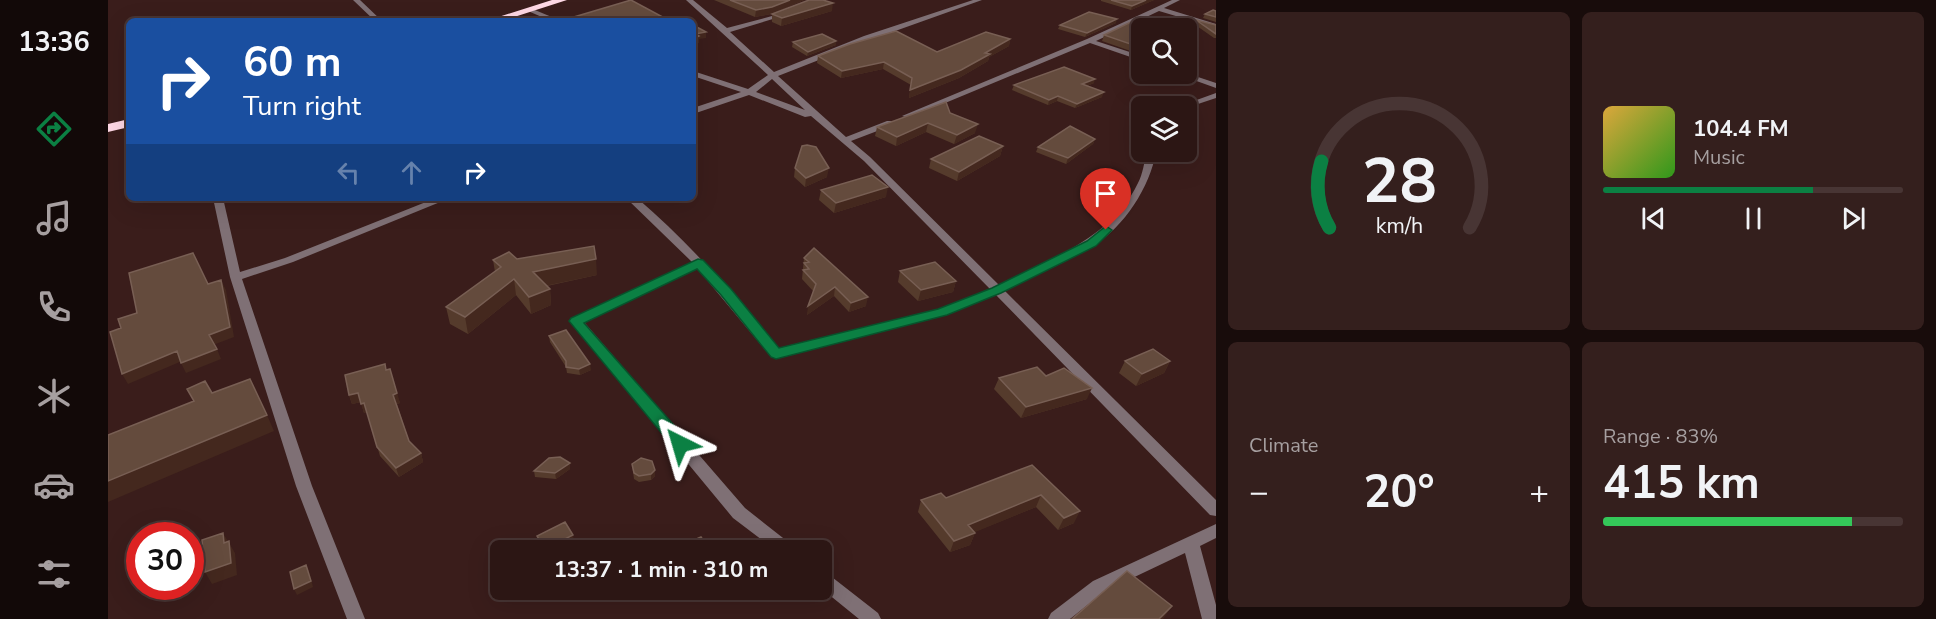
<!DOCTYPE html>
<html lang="en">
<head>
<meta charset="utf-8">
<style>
	:root { --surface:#2c1614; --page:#341f1d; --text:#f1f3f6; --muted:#a69fa0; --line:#483534; --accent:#0b8043 }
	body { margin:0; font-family:"Nunito Sans",sans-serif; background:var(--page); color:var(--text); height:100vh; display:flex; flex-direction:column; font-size:22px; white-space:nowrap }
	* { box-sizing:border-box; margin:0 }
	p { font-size:20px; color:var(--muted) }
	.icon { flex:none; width:33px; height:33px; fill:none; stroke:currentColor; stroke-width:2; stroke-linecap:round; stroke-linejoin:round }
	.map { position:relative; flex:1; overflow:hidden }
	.details { display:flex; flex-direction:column; gap:12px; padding:12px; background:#180c0b; width:720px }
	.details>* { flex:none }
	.banner { position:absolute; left:18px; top:18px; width:570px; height:183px; border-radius:9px; box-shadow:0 6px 24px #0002,0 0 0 2px var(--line); background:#1a4fa0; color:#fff; overflow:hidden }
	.controls { position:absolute; left:1023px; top:18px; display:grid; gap:12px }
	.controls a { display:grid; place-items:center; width:66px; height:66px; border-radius:9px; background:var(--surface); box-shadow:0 6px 24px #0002,0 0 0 2px var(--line); font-size:30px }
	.speed { position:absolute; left:18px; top:522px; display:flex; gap:12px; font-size:30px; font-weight:700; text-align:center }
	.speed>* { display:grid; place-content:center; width:78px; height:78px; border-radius:50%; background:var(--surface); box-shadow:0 6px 24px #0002,0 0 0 2px var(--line); line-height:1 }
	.speed .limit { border:9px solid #d22; background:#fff; color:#111 }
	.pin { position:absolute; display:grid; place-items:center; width:51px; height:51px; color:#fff; margin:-62px -26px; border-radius:50% 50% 50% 0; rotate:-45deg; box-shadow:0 0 6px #0007 }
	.pin .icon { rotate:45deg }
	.me { position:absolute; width:66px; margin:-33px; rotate:320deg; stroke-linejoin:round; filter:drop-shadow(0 0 4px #0008) }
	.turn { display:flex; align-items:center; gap:21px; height:126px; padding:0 18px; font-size:27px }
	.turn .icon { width:78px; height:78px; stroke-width:2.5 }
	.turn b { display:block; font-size:42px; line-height:51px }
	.lanes { display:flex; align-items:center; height:57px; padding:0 18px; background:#0003; justify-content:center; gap:30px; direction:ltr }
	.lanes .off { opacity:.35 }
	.big { font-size:45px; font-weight:700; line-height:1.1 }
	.details .card { flex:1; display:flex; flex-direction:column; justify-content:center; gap:9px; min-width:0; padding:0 21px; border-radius:9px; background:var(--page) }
	.details .dial { align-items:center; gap:0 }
	.dial svg { height:156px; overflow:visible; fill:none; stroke:var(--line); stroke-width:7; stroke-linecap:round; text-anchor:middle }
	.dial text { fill:var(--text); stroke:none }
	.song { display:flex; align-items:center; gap:18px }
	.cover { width:72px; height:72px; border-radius:9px; background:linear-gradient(135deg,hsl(40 70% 55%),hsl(110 70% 35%)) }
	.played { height:6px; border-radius:3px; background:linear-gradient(90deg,var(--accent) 70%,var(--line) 70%) }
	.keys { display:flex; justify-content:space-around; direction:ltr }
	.heat { display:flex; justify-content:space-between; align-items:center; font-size:33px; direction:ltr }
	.charge { height:9px; border-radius:4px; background:linear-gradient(90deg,#34c759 83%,var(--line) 0) }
	.details .tiles { flex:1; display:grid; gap:12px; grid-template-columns:repeat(2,1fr) }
	.trip { position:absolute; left:382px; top:540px; width:342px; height:60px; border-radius:9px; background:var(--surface); box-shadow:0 6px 24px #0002,0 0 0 2px var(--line); font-weight:700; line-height:60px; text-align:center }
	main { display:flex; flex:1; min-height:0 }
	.tab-bar { display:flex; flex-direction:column; width:108px; justify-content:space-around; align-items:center; background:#120908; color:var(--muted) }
	.tab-bar .icon { width:42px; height:42px }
	.tab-bar .selected { color:var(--accent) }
	.tab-bar b { font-size:27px; color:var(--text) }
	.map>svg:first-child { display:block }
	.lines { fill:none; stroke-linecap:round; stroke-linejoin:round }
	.street { fill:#7f7075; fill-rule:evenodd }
	.highway { fill:#fed8e5; fill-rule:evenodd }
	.wall { fill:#553b2c }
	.shaded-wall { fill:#44281e }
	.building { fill:#644b3d; stroke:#785f54; stroke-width:1.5 }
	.route { fill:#0b8043; stroke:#07532c; stroke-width:1.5 }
</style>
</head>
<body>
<main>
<nav class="tab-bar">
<b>13:36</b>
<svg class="icon selected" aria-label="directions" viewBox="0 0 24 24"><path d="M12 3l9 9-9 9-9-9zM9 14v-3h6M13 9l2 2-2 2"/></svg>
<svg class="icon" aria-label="music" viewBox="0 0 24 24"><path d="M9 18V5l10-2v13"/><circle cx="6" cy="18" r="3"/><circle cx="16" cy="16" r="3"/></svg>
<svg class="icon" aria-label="phone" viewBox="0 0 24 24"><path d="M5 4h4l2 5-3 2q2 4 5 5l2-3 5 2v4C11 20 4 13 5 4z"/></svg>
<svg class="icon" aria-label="climate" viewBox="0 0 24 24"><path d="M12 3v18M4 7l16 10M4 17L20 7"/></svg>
<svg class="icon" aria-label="car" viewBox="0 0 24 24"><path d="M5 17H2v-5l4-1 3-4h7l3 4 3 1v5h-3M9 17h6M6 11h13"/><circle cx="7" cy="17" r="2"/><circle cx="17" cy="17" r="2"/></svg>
<svg class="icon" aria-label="filters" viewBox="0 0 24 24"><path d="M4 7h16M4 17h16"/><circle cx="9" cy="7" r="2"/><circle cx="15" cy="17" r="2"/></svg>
</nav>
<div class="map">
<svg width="1108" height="619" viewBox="0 0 1108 619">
	<rect width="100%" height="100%" fill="#3a1d1b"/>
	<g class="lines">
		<path class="street" d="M245,0H252L274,21H267Z
			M578,0H585L619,28L664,16L703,0H712L668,18L622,32L666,72L756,36L865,0H874L762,40L670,76L738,137L779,121H785V125L743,141L762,157L891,285C942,259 1004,238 1030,183C1035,174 1036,162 1039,152H1048C1042,187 1016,227 985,246C957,263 926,276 897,291L1108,500V516L1102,515L888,295L838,315L668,358L663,357L589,268L476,322L637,508L684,545L686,550H667L625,518L462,321L464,318L584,262L518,198H529C582,243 627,296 671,349L830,309L882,289L756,161L703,116L697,117L641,95L585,114V108L633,92L585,76V71L640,89L660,75ZM664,79L697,110L648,92Z
			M1064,0H1072L1056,8L1108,24V28L1051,11L988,41L1034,56V61L982,43L801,118L794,116L979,39Z
			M422,8L451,20L452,21H443L420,11V9Z
			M1078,73L1108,83V88L1069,74Z
			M1108,93V98L1078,108L1072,106Z
			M1034,120V125L1030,127L1034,130V139L1021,126Z
			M105,198H115L132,272L177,258L328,198H342L185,262L134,279L204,486L257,619H239L188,486L122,277Z
			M1108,524V538L1092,546L1108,605V619H1094L1077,553L997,591L962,619H940L943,613L985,581Z
			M714,572L720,574L770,613L773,619H751L714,589Z"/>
		<path class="highway" d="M444,0H459L394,21H378Z
			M21,119V127L0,132V124Z"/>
	</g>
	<path class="wall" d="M606,0H696L663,14L647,17Z
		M993,0H1046L1023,10L993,1Z
		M724,11L673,26L664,22V14Z
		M1108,11V22L1095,18L1097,14Z
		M466,17L562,21H466Z
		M1088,20L1108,25V38H1106L1086,24Z
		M1008,23L977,37L950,29L952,25Z
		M1034,28V55L994,41L996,35Z
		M902,39L901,46L881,57L880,61L851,78L801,98L803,85L775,69L733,78L709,63L710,56L829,52Z
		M685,42L728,45L699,56L684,47Z
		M986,83L979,86L994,97L967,108L949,101L940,105L904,90L906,85Z
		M842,113L867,133L846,144L818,132L788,146L767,136L769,127Z
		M987,139L985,144L958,164L928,152L930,147Z
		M895,146L892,156L849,181L821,168L823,159Z
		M687,168L719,177L697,187L686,177Z
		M713,190L778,197L726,213L711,200Z
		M696,258L758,306L741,312L726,296L699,315L705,291L694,279Z
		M409,259L489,275L439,286L442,289L443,305L423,314L408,295L360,334L342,324L338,307L387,272L385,260Z
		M792,271L848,281L845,292L810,301L790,282Z
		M441,336L483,370L472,375L459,373L458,367L442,342Z
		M1017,361H1062L1056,373L1028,386L1011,373Z
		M279,370L292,403L289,404L301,441L313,453L315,462L291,477L272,456L259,412L256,413L253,402L244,404L241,395Z
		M891,378L979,399L913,418L886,389Z
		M524,464L547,470V476L543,480L531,482L526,479Z
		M924,465L966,523L950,530L928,507L866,532L867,533L862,545L842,552L810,512L813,500L838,498Z
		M462,469L448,479L427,477L426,471Z
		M429,536L466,541L447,550H435L430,542Z
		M575,590H608L582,602Z"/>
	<path class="shaded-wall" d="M682,0H696L663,14L647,17L648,10Z
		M1038,0H1046L1023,10L1024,6Z
		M725,3L724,11L673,26L674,18Z
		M1009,19L1008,23L977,37L979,33Z
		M598,32V38L591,39V43L585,45V39L587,34Z
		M1084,34L1082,40L1078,42V37Z
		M902,39L901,46L881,57L880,61L851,78L801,98L802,90Z
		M728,41V45L699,56L700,52Z
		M776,62L775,69L733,78L734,71Z
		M987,79L986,83L972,89L974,84Z
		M996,92L994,97L967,108L969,104Z
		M950,96L949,101L940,105L941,100Z
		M820,123L818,132L788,146L789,137Z
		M870,124L867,133L846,144L849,135Z
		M987,139L985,144L958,164L960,158Z
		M895,146L892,156L849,181L851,172Z
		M721,168L719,177L697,187L698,178Z
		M780,187L778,197L726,213L728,203Z
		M488,259L489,275L427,288L425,272Z
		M406,279L408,295L360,334L357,317Z
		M113,280L118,290L126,337L105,345L101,335Z
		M848,281L845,292L810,301L813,290Z
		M727,287L726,296L699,315L700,306Z
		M442,289L443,305L423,314L421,297Z
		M760,297L758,306L741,312L743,303Z
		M109,349L113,359L78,373L73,363Z
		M69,351L74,361L20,384L14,374Z
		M1062,361L1056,373L1028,386L1034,374Z
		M482,364L483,370L472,375L471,369Z
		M285,378L292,403L288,404L285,395Z
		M984,388L979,399L913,418L918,407Z
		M250,393L253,402L244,404L241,395Z
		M256,403L259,412L256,413L253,404Z
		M159,415L166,431L0,502V481Z
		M313,453L315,462L291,477L288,468Z
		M462,463V469L448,479L447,473Z
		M547,470V476L543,480V474Z
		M933,495L928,507L855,537L860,525Z
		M972,511L966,523L950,530L956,518Z
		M115,533L127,553L129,575L104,584L97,572L116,543Z
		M867,533L862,545L842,552L846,541Z
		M465,535L466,541L447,550H437V549Z
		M198,565L201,571L205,587L189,595L186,589Z
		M583,590H608L582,602Z
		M1064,606L1055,619H1051Z"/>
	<path class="building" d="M523,0L562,21H475L466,17Z
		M622,0H682L664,7L648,10Z
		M701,0H715L725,3L674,18L664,14Z
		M1003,0H1038L1024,6Z
		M1105,10L1108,11V17L1097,14Z
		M981,12L1009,19L979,33L952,25Z
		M1088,20L1108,25V34Z
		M1025,21L1059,28H1034V48L996,35Z
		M585,25L598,32L587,34L591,36L585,39Z
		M788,31L829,52L878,32L902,39L877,53L882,54L853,70L802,90L804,78L776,62L734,71L710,56L742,44Z
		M1078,33L1084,34L1078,37Z
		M714,34L728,41L700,52L685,42Z
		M956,67L987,79L974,84L996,92L969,104L950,96L941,100L906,85Z
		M838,102L842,113L870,124L849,135L820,123L789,137L769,127Z
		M962,126L987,139L960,158L930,147Z
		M871,136L895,146L851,172L823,159Z
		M699,145L708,147L721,168L698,178L687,168L694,146Z
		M764,175L780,187L728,203L713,190Z
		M486,246L488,259L425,272L442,289L421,297L406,279L357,317L338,307L393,267L385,260L401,252L409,259Z
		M706,248L760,297L743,303L727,287L700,306L708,284L695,270L701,269L696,263L701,262L696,258Z
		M85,253L100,284L113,280L122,327L101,335L109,349L73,363L69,351L14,374L2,332L13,328L10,319L29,313L21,273Z
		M827,262L848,281L813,290L792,271Z
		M458,330L482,364L471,369L458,367V361L441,336Z
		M1045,349L1062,361L1034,374L1017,361Z
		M277,364L278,370L282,369L289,393L285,395L301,441L313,453L288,468L269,447L256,403L253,404L250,393L241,395L237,375Z
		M929,367L938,376L956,368L984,388L918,407L891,378Z
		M142,379L159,415L0,481V435L86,401L79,389L97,381L104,393Z
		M452,457L462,463L447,473L426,471L441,458Z
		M533,458L544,461L547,470L543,474L531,476L526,473L524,464Z
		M924,465L972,511L956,518L933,495L860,525L867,533L846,541L813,500L833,493L838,498Z
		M457,522L465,535L437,549L429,536Z
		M115,533L116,543L121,541L123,563L97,572L94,540Z
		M593,537L602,550H563Z
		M198,565L203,581L186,589L182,572Z
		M1019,571L1064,606L1051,619H964Z"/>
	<path class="route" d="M998,226L1004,230L988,246L893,293L839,315L668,359L663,357L613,295L589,269L476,323L578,439L580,444L578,448L572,450L566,448L461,321L463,318L590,259L595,260L623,289L671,348L830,309L884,288L979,241Z"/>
</svg>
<div class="controls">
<a><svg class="icon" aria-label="search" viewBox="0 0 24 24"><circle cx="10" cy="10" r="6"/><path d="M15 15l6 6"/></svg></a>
<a><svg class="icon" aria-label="layers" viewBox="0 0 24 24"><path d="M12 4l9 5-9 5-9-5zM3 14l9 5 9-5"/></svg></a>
</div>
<div class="speed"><div class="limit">30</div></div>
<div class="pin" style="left:998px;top:230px;background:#d93025"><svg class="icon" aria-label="arrive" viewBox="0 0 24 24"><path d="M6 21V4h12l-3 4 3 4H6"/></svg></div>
<svg class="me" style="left:572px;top:444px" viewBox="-20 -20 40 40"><path d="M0-17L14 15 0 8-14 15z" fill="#0b8043" stroke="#fff" stroke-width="4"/></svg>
<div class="trip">13:37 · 1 min · 310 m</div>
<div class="banner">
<div class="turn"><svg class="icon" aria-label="right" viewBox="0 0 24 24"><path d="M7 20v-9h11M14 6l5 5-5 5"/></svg><div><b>60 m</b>Turn right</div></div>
<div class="lanes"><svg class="icon off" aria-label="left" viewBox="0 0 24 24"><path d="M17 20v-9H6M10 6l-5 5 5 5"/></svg><svg class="icon off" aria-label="ahead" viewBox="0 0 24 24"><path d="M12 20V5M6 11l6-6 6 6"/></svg><svg class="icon" aria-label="right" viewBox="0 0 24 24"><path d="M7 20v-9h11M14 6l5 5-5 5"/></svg></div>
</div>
</div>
<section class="details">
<div class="tiles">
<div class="card dial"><svg viewBox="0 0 100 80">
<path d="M14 69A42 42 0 1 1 86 69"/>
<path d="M14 69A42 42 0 0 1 10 35" stroke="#0b8043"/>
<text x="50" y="56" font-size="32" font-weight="700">28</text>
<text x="50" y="72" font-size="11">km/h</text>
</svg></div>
<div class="card">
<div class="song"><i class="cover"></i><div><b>104.4 FM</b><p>Music</p></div></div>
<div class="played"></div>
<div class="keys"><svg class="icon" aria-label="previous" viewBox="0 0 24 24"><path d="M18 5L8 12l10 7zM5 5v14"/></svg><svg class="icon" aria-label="pause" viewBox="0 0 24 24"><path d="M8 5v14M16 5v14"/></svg><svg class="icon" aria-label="next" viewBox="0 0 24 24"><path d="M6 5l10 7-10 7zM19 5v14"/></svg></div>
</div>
<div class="card"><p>Climate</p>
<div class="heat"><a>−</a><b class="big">20°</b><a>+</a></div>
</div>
<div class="card"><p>Range · 83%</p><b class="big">415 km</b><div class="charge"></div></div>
</div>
</section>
</main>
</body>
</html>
